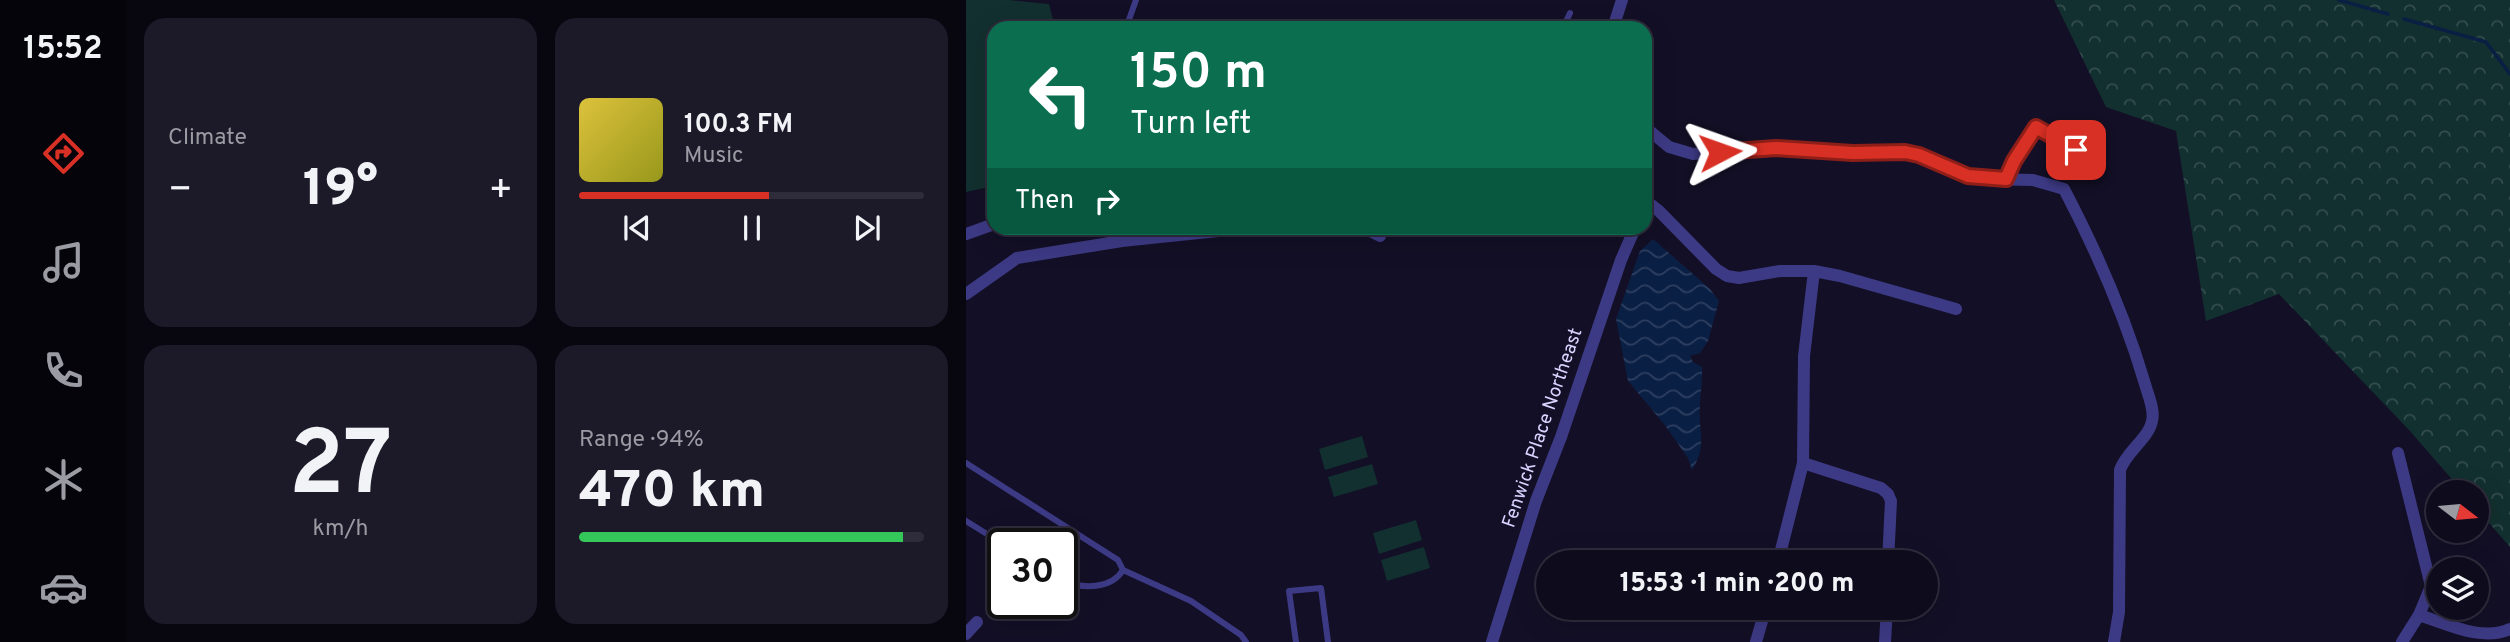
<!DOCTYPE html>
<html lang="en">
<head>
<meta charset="utf-8">
<style>
	:root { --surface:#0e0b1c; --page:#1c1929; --text:#f1f3f6; --muted:#9b9ba3; --line:#2e2b3b; --accent:#d93025 }
	body { margin:0; font-family:Overpass,sans-serif; background:var(--page); color:var(--text); height:100vh; display:flex; flex-direction:column; font-size:26px; white-space:nowrap }
	* { box-sizing:border-box; margin:0 }
	p { font-size:23px; color:var(--muted) }
	.icon { flex:none; width:38px; height:38px; fill:none; stroke:currentColor; stroke-width:2; stroke-linecap:round; stroke-linejoin:round }
	.map { position:relative; flex:1; overflow:hidden }
	.side { display:flex; flex-direction:column; gap:18px; padding:18px; background:#08060f; width:840px }
	.side>* { flex:none }
	.hud { position:absolute; left:21px; top:21px; width:665px; height:214px; border-radius:21px; box-shadow:0 7px 28px #0002,0 0 0 2px var(--line); background:#0b6e4f; color:#fff; overflow:hidden }
	.needle { width:46px; rotate:106deg }
	.controls { position:absolute; left:1460px; top:480px; display:grid; gap:14px }
	.controls a { display:grid; place-items:center; width:63px; height:63px; border-radius:50%; background:var(--surface); box-shadow:0 7px 28px #0002,0 0 0 2px var(--line); font-size:35px }
	.speed { position:absolute; left:21px; top:528px; display:flex; gap:14px; font-size:35px; font-weight:700; text-align:center }
	.speed>* { display:grid; place-content:center; width:91px; height:91px; border-radius:50%; background:var(--surface); box-shadow:0 7px 28px #0002,0 0 0 2px var(--line); line-height:1 }
	.speed .limit { border:4px solid #111; border-radius:10px; background:#fff; color:#111 }
	.pin { position:absolute; display:grid; place-items:center; width:60px; height:60px; color:#fff; margin:-30px; border-radius:14px; box-shadow:0 4px 10px #0006 }
	.me { position:absolute; width:77px; margin:-38px; rotate:86deg; stroke-linejoin:round; filter:drop-shadow(0 0 5px #0008) }
	.turn { display:flex; align-items:center; gap:24px; height:147px; padding:0 28px; font-size:32px }
	.turn .icon { width:91px; height:91px; stroke-width:2.5 }
	.turn b { display:block; font-size:49px; line-height:60px }
	.then { display:flex; align-items:center; height:66px; padding:0 28px; background:#0003; gap:14px; font-size:26px }
	.big { font-size:52px; font-weight:800; line-height:1.1 }
	.side .card { flex:1; display:flex; flex-direction:column; justify-content:center; gap:10px; min-width:0; padding:0 24px; border-radius:21px; background:var(--page) }
	.side .dial { align-items:center; gap:0 }
	.dial b { font-size:91px; line-height:1 }
	.song { display:flex; align-items:center; gap:21px }
	.cover { width:84px; height:84px; border-radius:10px; background:linear-gradient(135deg,hsl(50 70% 55%),hsl(60 70% 35%)) }
	.played { height:7px; border-radius:4px; background:linear-gradient(90deg,var(--accent) 55%,var(--line) 55%) }
	.keys { display:flex; justify-content:space-around; direction:ltr }
	.heat { display:flex; justify-content:space-between; align-items:center; font-size:38px; direction:ltr }
	.charge { height:10px; border-radius:5px; background:linear-gradient(90deg,#34c759 94%,var(--line) 0) }
	.side .tiles { flex:1; display:grid; gap:18px; grid-template-columns:repeat(2,1fr) }
	.trip { position:absolute; left:570px; top:550px; width:402px; height:70px; border-radius:35px; background:var(--surface); box-shadow:0 7px 28px #0002,0 0 0 2px var(--line); font-weight:800; line-height:70px; text-align:center }
	main { display:flex; flex:1; min-height:0 }
	.dock { display:flex; flex-direction:column; width:126px; justify-content:space-around; align-items:center; background:#06040b; color:var(--muted) }
	.dock .icon { width:49px; height:49px }
	.dock .selected { color:var(--accent) }
	.dock b { font-size:32px; color:var(--text) }
	.map>svg:first-child { display:block }
	.grass { fill:#12302f }
	.forest { fill:url(#forest-crowns) }
	.water { fill:url(#water-waves) }
	.lines { fill:none; stroke-linecap:round; stroke-linejoin:round }
	.stream { stroke:#0a1f44; stroke-width:3.5 }
	.service { stroke:#3d3a85; stroke-width:6 }
	.minor { stroke:#3d3a85; stroke-width:12 }
	.route-casing { stroke:#8d1f18; stroke-width:18 }
	.route { stroke:#d93025; stroke-width:12 }
	.labels { text-anchor:middle; dominant-baseline:central; stroke-width:7; stroke-linejoin:round; paint-order:stroke }
	.street-label { font-size:19px; fill:#d9d4ff; stroke:#130f26 }
</style>
</head>
<body>
<main>
<nav class="dock">
<b>15:52</b>
<svg class="icon selected" aria-label="directions" viewBox="0 0 24 24"><path d="M12 3l9 9-9 9-9-9zM9 14v-3h6M13 9l2 2-2 2"/></svg>
<svg class="icon" aria-label="music" viewBox="0 0 24 24"><path d="M9 18V5l10-2v13"/><circle cx="6" cy="18" r="3"/><circle cx="16" cy="16" r="3"/></svg>
<svg class="icon" aria-label="phone" viewBox="0 0 24 24"><path d="M5 4h4l2 5-3 2q2 4 5 5l2-3 5 2v4C11 20 4 13 5 4z"/></svg>
<svg class="icon" aria-label="climate" viewBox="0 0 24 24"><path d="M12 3v18M4 7l16 10M4 17L20 7"/></svg>
<svg class="icon" aria-label="car" viewBox="0 0 24 24"><path d="M5 17H2v-5l4-1 3-4h7l3 4 3 1v5h-3M9 17h6M6 11h13"/><circle cx="7" cy="17" r="2"/><circle cx="17" cy="17" r="2"/></svg>
</nav>
<section class="side">
<div class="tiles">
<div class="card"><p>Climate</p>
<div class="heat"><a>−</a><b class="big">19°</b><a>+</a></div>
</div>
<div class="card">
<div class="song"><i class="cover"></i><div><b>100.3 FM</b><p>Music</p></div></div>
<div class="played"></div>
<div class="keys"><svg class="icon" aria-label="previous" viewBox="0 0 24 24"><path d="M18 5L8 12l10 7zM5 5v14"/></svg><svg class="icon" aria-label="pause" viewBox="0 0 24 24"><path d="M8 5v14M16 5v14"/></svg><svg class="icon" aria-label="next" viewBox="0 0 24 24"><path d="M6 5l10 7-10 7zM19 5v14"/></svg></div>
</div>
<div class="card dial"><b>27</b><p>km/h</p></div>
<div class="card"><p>Range · 94%</p><b class="big">470 km</b><div class="charge"></div></div>
</div>
</section>
<div class="map">
<svg width="1544" height="642" viewBox="0 0 1544 642">
	<defs>
		<pattern id="forest-crowns" width="20" height="18" patternUnits="userSpaceOnUse" patternTransform="scale(1.75)"><rect width="20" height="18" fill="#12302f"/><path d="M2 6a3 3 0 1 1 6 0M12 15a3 3 0 1 1 6 0" fill="none" stroke="#344d4e"/></pattern>
		<pattern id="water-waves" width="16" height="10" patternUnits="userSpaceOnUse" patternTransform="scale(1.75)"><rect width="16" height="10" fill="#0a1f44"/><path d="M0 5q4-4 8 0t8 0" fill="none" stroke="#2d3f60"/></pattern>
	</defs>
	<rect width="100%" height="100%" fill="#130f26"/>
	<path class="grass" d="M0,0H43L83,4L89,28H28V186L0,192Z
		M396,436L402,457L359,470L353,449Z
		M406,464L412,484L368,497L362,477Z
		M450,520L456,540L413,554L407,533Z
		M458,547L464,568L421,581L415,560Z"/>
	<path class="forest" d="M1088,0H1544V547L1510,508V492H1497L1444,431L1313,294L1240,321L1210,131L1140,107Z"/>
	<path class="water" d="M687,239L744,289L753,301L742,341L734,353L724,356L727,362L736,367C737,385 732,405 734,423C736,442 737,452 726,470L722,458L698,424L662,381L650,319L674,251Z"/>
	<g class="lines">
		<path class="stream" d="M1373,0L1422,14
			M1438,19L1520,42L1544,74"/>
		<path class="service" d="M160,28L170,0
			M597,28L604,13
			M1040,179L1048,161L1070,127L1110,150
			M0,463L152,560L157,570C145,590 117,588 96,582
			M0,521L37,544
			M157,570L225,601L275,635L280,642
			M330,642L323,591L355,588L362,642"/>
		<path class="minor" d="M647,28L656,0
			M679,127L703,147L727,154L810,148L887,153L939,152L953,155L1002,176L1019,179L1067,180L1098,189C1131,252 1159,316 1179,384C1182,395 1189,410 1186,421C1183,438 1160,452 1154,470L1153,612L1148,642
			M679,200L693,211L750,269L761,276L773,278L814,271H848L874,276L990,309
			M398,228L414,236
			M0,234L28,224
			M0,294L51,258L156,241L281,228
			M1432,453L1465,586L1453,615L1436,642
			M837,463L915,488L922,494L925,501L922,562
			M812,562L837,463L838,356L848,271
			M1453,615C1481,624 1516,642 1544,629
			M0,634L11,622
			M526,642L570,501L595,437L655,260L669,228
			M790,642L800,607
			M919,642L921,607"/>
	</g>
	<g class="lines">
		<defs>
			<path id="route" d="M754,152L810,148L887,153L939,152L953,155L1002,176L1040,179L1048,161L1070,127L1110,150"/>
		</defs>
		<use href="#route" class="route-casing"/>
		<use href="#route" class="route"/>
	</g>
	<g class="labels">
		<g class="street-label">
			<text transform="translate(577 428) rotate(-71)">Fenwick Place Northeast</text>
		</g>
	</g>
</svg>
<div class="controls">
<a><svg class="needle" viewBox="-14 -14 28 28"><path d="M0-13l5 13h-10z" fill="#e53935"/><path d="M0 13l5-13h-10z" fill="#9b9ba3"/></svg></a>
<a><svg class="icon" aria-label="layers" viewBox="0 0 24 24"><path d="M12 4l9 5-9 5-9-5zM3 14l9 5 9-5"/></svg></a>
</div>
<div class="speed"><div class="limit">30</div></div>
<div class="pin" style="left:1110px;top:150px;background:#d93025"><svg class="icon" aria-label="arrive" viewBox="0 0 24 24"><path d="M6 21V4h12l-3 4 3 4H6"/></svg></div>
<svg class="me" style="left:754px;top:152px" viewBox="-20 -20 40 40"><path d="M0-17L14 15 0 8-14 15z" fill="#d93025" stroke="#fff" stroke-width="4"/></svg>
<div class="trip">15:53 · 1 min · 200 m</div>
<div class="hud">
<div class="turn"><svg class="icon" aria-label="left" viewBox="0 0 24 24"><path d="M17 20v-9H6M10 6l-5 5 5 5"/></svg><div><b>150 m</b>Turn left</div></div>
<div class="then">Then<svg class="icon" aria-label="right" viewBox="0 0 24 24"><path d="M7 20v-9h11M14 6l5 5-5 5"/></svg></div>
</div>
</div>
</main>
</body>
</html>
